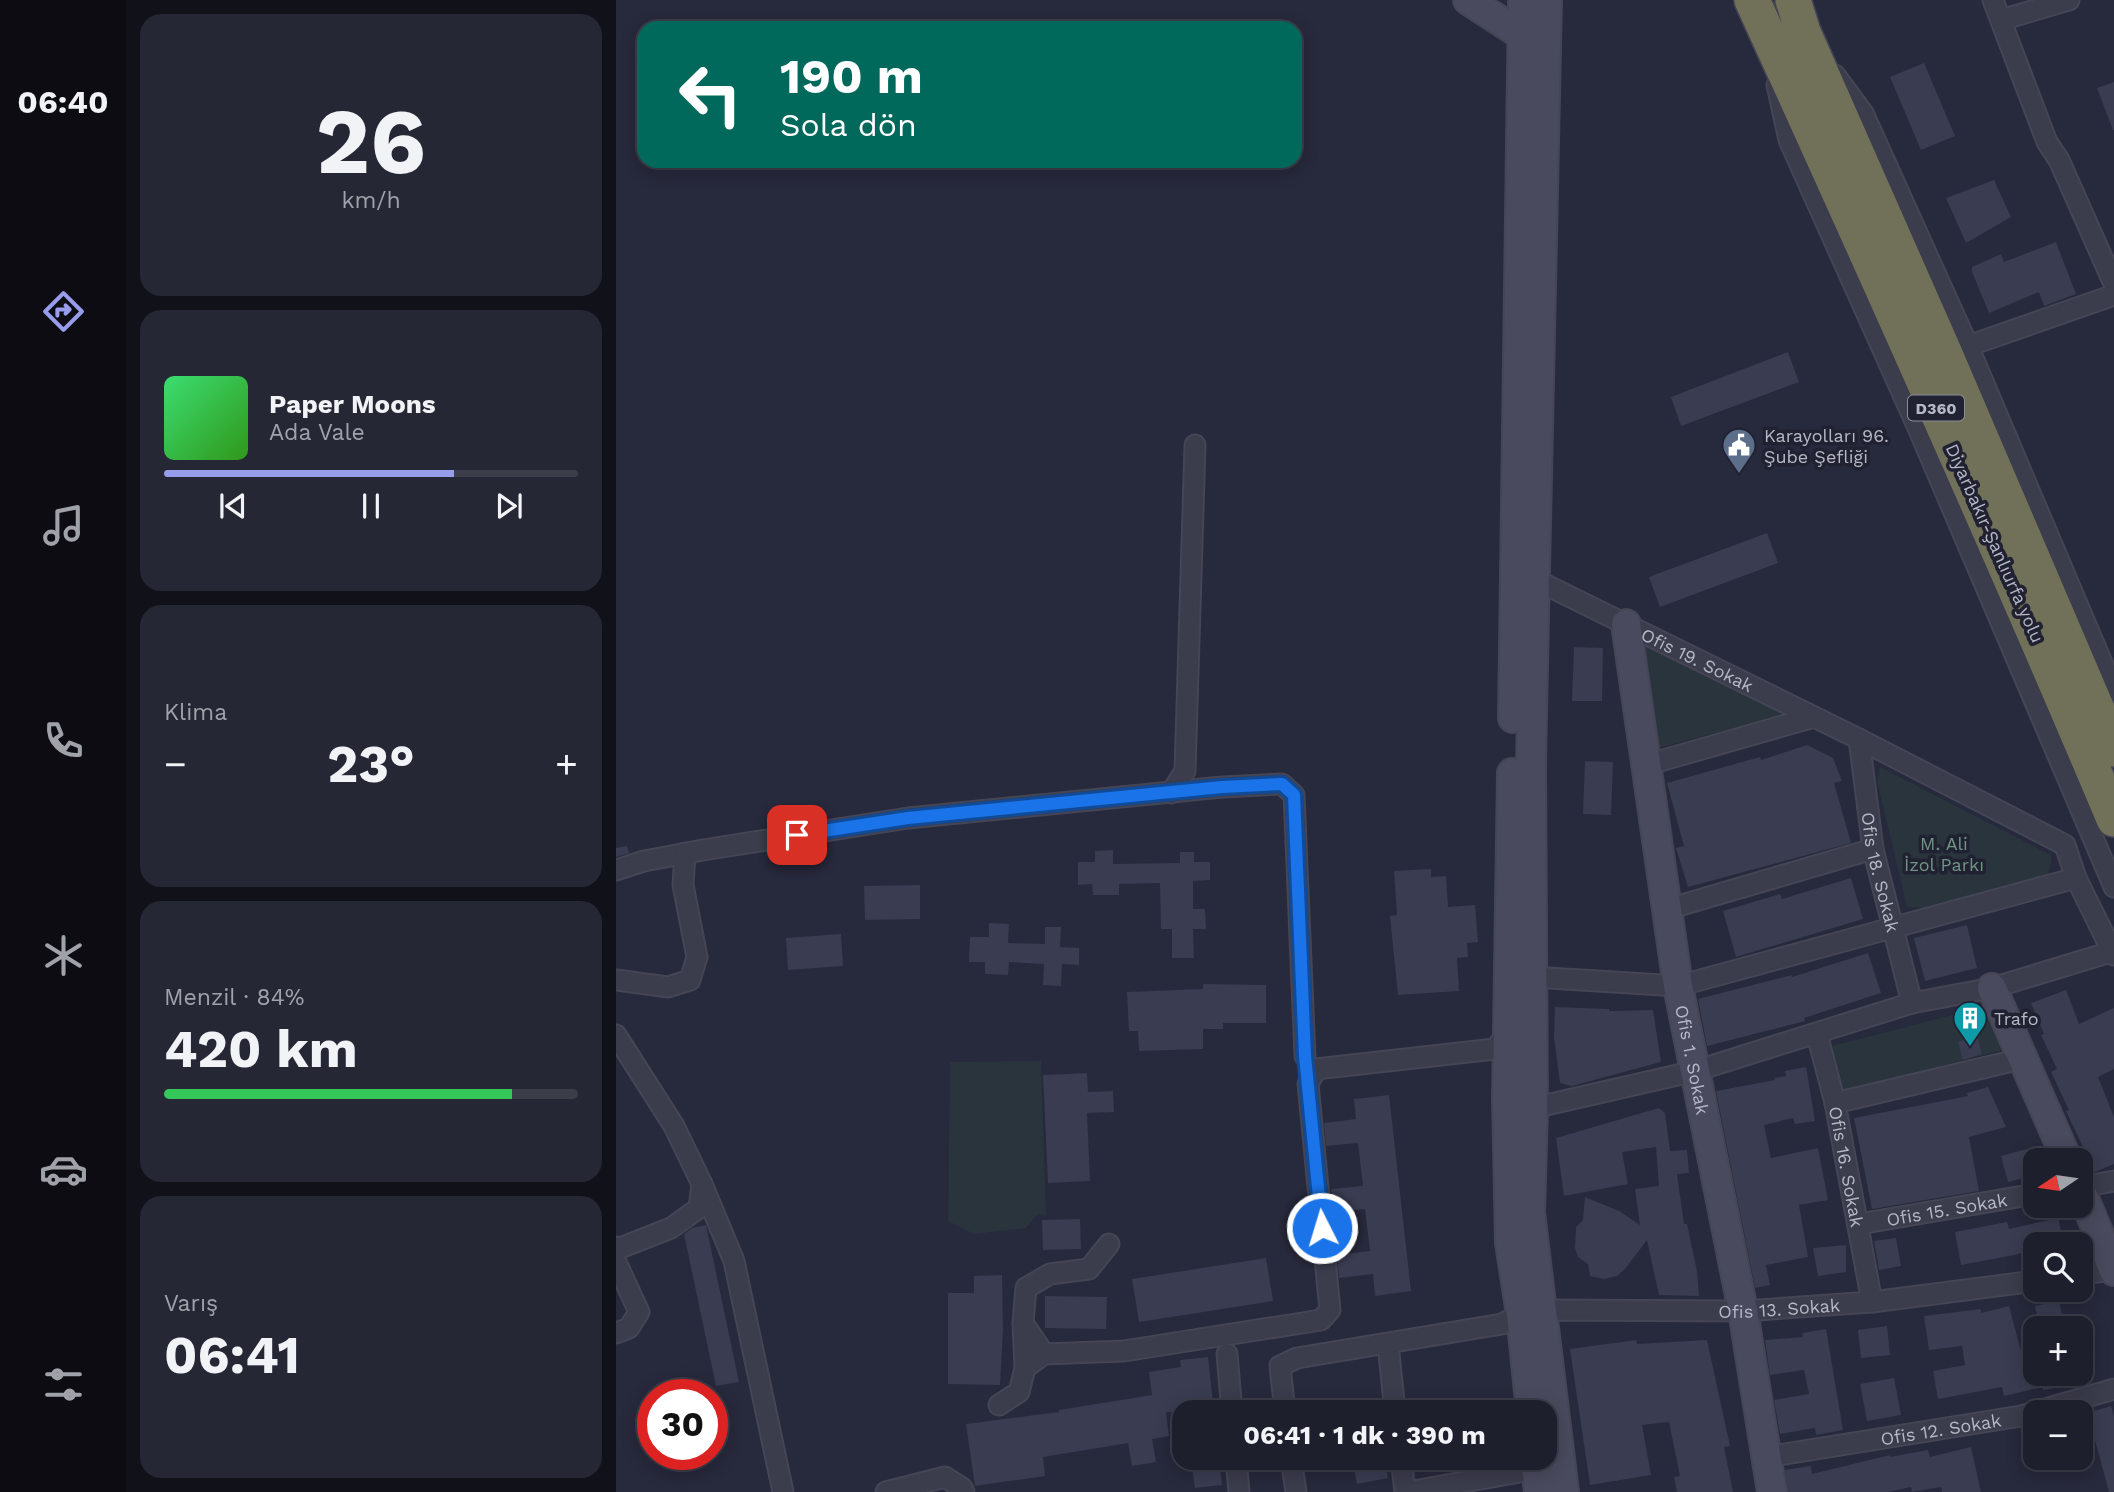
<!DOCTYPE html>
<html lang="tr">
<head>
<meta charset="utf-8">
<style>
	:root { --surface:#1d1f2d; --page:#252735; --text:#f1f3f6; --muted:#a0a2aa; --line:#3b3d49; --accent:#979ceb }
	body { margin:0; font-family:"Work Sans",sans-serif; background:var(--page); color:var(--text); height:100vh; display:flex; flex-direction:column; font-size:26px; white-space:nowrap }
	* { box-sizing:border-box; margin:0 }
	p { font-size:23px; color:var(--muted) }
	.icon { flex:none; width:38px; height:38px; fill:none; stroke:currentColor; stroke-width:2; stroke-linecap:round; stroke-linejoin:round }
	.map { position:relative; flex:1; overflow:hidden }
	.sheet { display:flex; flex-direction:column; gap:14px; padding:14px; background:#101119; width:490px }
	.sheet>* { flex:none }
	.top-card { position:absolute; left:21px; top:21px; width:665px; height:147px; border-radius:21px; box-shadow:0 4px 18px #0003,0 0 0 2px var(--line); background:#00695c; color:#fff; overflow:hidden }
	.needle { width:46px; rotate:257deg }
	.tools { position:absolute; left:1407px; top:1148px; display:grid; gap:14px }
	.tools a { display:grid; place-items:center; width:70px; height:70px; border-radius:14px; background:var(--surface); box-shadow:0 4px 18px #0003,0 0 0 2px var(--line); font-size:35px }
	.speed { position:absolute; left:21px; top:1379px; display:flex; gap:14px; font-size:35px; font-weight:700; text-align:center }
	.speed>* { display:grid; place-content:center; width:91px; height:91px; border-radius:50%; background:var(--surface); box-shadow:0 4px 18px #0003,0 0 0 2px var(--line); line-height:1 }
	.speed .limit { border:10px solid #d22; background:#fff; color:#111 }
	.pin { position:absolute; display:grid; place-items:center; width:60px; height:60px; color:#fff; margin:-30px; border-radius:14px; box-shadow:0 4px 10px #0006 }
	.me { position:absolute; width:77px; margin:-38px; rotate:355deg; stroke-linejoin:round; filter:drop-shadow(0 0 5px #0008) }
	.turn { display:flex; align-items:center; gap:24px; height:147px; padding:0 28px; font-size:32px }
	.turn .icon { width:91px; height:91px; stroke-width:2.5 }
	.turn b { display:block; font-size:49px; line-height:60px }
	.big { font-size:52px; font-weight:700; line-height:1.1 }
	.sheet .card { flex:1; display:flex; flex-direction:column; justify-content:center; gap:10px; min-width:0; padding:0 24px; border-radius:21px; background:var(--page) }
	.sheet .dial { align-items:center; gap:0 }
	.dial b { font-size:91px; line-height:1 }
	.song { display:flex; align-items:center; gap:21px }
	.cover { width:84px; height:84px; border-radius:10px; background:linear-gradient(135deg,hsl(140 70% 55%),hsl(110 70% 35%)) }
	.played { height:7px; border-radius:4px; background:linear-gradient(90deg,var(--accent) 70%,var(--line) 70%) }
	.keys { display:flex; justify-content:space-around; direction:ltr }
	.heat { display:flex; justify-content:space-between; align-items:center; font-size:38px; direction:ltr }
	.charge { height:10px; border-radius:5px; background:linear-gradient(90deg,#34c759 84%,var(--line) 0) }
	.trip { position:absolute; left:556px; top:1400px; width:385px; height:70px; border-radius:21px; background:var(--surface); box-shadow:0 4px 18px #0003,0 0 0 2px var(--line); font-weight:700; line-height:70px; text-align:center }
	main { display:flex; flex:1; min-height:0 }
	.tabs { display:flex; flex-direction:column; width:126px; justify-content:space-around; align-items:center; background:#0c0c12; color:var(--muted) }
	.tabs .icon { width:49px; height:49px }
	.tabs .active { color:var(--accent) }
	.tabs b { font-size:32px; color:var(--text) }
	.map>svg:first-child { display:block }
	.green { fill:#29343d }
	.building { fill:#3a3c52 }
	.lines { fill:none; stroke-linecap:round; stroke-linejoin:round }
	.street-casing { stroke:#444555; stroke-width:23 }
	.secondary-casing { stroke:#444555; stroke-width:32 }
	.highway-casing { stroke:#434454; stroke-width:38 }
	.street { stroke:#3b3c4c; stroke-width:19 }
	.secondary { stroke:#4a4a5e; stroke-width:28 }
	.highway { stroke:#717059; stroke-width:35 }
	.route-casing { stroke:#114b97; stroke-width:18 }
	.route { stroke:#1a73e8; stroke-width:12 }
	.labels { text-anchor:middle; dominant-baseline:central; stroke-width:7; stroke-linejoin:round; paint-order:stroke }
	.shield { fill:#202131; stroke:#8a8b9a; stroke-width:2 }
	.shield-label { font-size:16px; font-weight:bold; fill:#b7b8c7 }
	.poi-label { font-size:18px; fill:#b7b8c7; stroke:#202131; text-anchor:start }
	.street-label { font-size:18px; fill:#b7b8c7; stroke:#202131 }
	.park-label { font-size:18px; fill:#719585; stroke:#202131 }
</style>
</head>
<body>
<main>
<nav class="tabs">
<b>06:40</b>
<svg class="icon active" aria-label="directions" viewBox="0 0 24 24"><path d="M12 3l9 9-9 9-9-9zM9 14v-3h6M13 9l2 2-2 2"/></svg>
<svg class="icon" aria-label="music" viewBox="0 0 24 24"><path d="M9 18V5l10-2v13"/><circle cx="6" cy="18" r="3"/><circle cx="16" cy="16" r="3"/></svg>
<svg class="icon" aria-label="phone" viewBox="0 0 24 24"><path d="M5 4h4l2 5-3 2q2 4 5 5l2-3 5 2v4C11 20 4 13 5 4z"/></svg>
<svg class="icon" aria-label="climate" viewBox="0 0 24 24"><path d="M12 3v18M4 7l16 10M4 17L20 7"/></svg>
<svg class="icon" aria-label="car" viewBox="0 0 24 24"><path d="M5 17H2v-5l4-1 3-4h7l3 4 3 1v5h-3M9 17h6M6 11h13"/><circle cx="7" cy="17" r="2"/><circle cx="17" cy="17" r="2"/></svg>
<svg class="icon" aria-label="filters" viewBox="0 0 24 24"><path d="M4 7h16M4 17h16"/><circle cx="9" cy="7" r="2"/><circle cx="15" cy="17" r="2"/></svg>
</nav>
<section class="sheet">
<div class="card dial"><b>26</b><p>km/h</p></div>
<div class="card">
<div class="song"><i class="cover"></i><div><b>Paper Moons</b><p>Ada Vale</p></div></div>
<div class="played"></div>
<div class="keys"><svg class="icon" aria-label="previous" viewBox="0 0 24 24"><path d="M18 5L8 12l10 7zM5 5v14"/></svg><svg class="icon" aria-label="pause" viewBox="0 0 24 24"><path d="M8 5v14M16 5v14"/></svg><svg class="icon" aria-label="next" viewBox="0 0 24 24"><path d="M6 5l10 7-10 7zM19 5v14"/></svg></div>
</div>
<div class="card"><p>Klima</p>
<div class="heat"><a>−</a><b class="big">23°</b><a>+</a></div>
</div>
<div class="card"><p>Menzil · 84%</p><b class="big">420 km</b><div class="charge"></div></div>
<div class="card"><p>Varış</p><b class="big">06:41</b></div>
</section>
<div class="map">
<svg width="1498" height="1492" viewBox="0 0 1498 1492">
	<rect width="100%" height="100%" fill="#27293c"/>
	<path class="green" d="M1027,637L1168,707L1163,716L1039,749L1024,643Z
		M1264,767L1435,855V864L1431,876L1311,908L1291,907L1261,781Z
		M1367,1007L1387,1050L1225,1092L1216,1046Z
		M425,1061L430,1215L422,1214L410,1228L358,1234L332,1221L334,1062Z"/>
	<path class="building" d="M1308,63L1339,136L1305,150L1274,77Z
		M1498,82V130H1497L1481,88Z
		M1378,180L1395,217L1350,243L1330,198Z
		M1440,242L1460,294L1428,306L1423,292L1373,313L1356,272V267L1385,254L1388,262Z
		M1172,352L1183,382L1065,426L1055,397Z
		M1151,533L1162,563L1044,607L1033,577Z
		M958,647L987,648L986,701H956Z
		M1191,745L1217,758L1226,781L1218,783L1235,843L1072,887L1060,848L1068,846L1051,783L1144,757L1145,760Z
		M969,761L997,762L995,815L967,814Z
		M11,846L13,853L0,857V848Z
		M497,850V864L564,863V852H578V862H594V880L577,881V909H589L590,929H577L578,958H556V929H545L544,883L503,884V895H477L476,884L462,885V862H479V851Z
		M815,869V877L830,876L832,907L859,905L862,942L851,943L852,957L841,958L843,991L782,995L774,916L781,915L778,871Z
		M1235,878L1247,919L1120,957L1107,911L1164,894L1166,899Z
		M304,885V919L249,920L248,886Z
		M373,923L393,924L392,943L429,944V927H445L444,947L463,948V965L446,964L445,986L427,985L428,964L393,962L392,975L369,974V962H353L354,937H373Z
		M1351,925L1361,968L1309,981L1298,938Z
		M225,934L227,966L172,970L170,938Z
		M1252,953L1265,993L1188,1018L1189,1021L1091,1046L1082,999L1176,975V977Z
		M587,984L650,985V1023H607V1029H587V1049L523,1051L522,1031H513L511,992L587,989Z
		M1450,990L1463,1024L1498,1008V1069L1482,1077L1498,1117V1164L1479,1172L1450,1111L1453,1110L1435,1072L1441,1069L1425,1035L1428,1034L1415,1003Z
		M939,1007L993,1009V1011L1037,1010L1045,1062L956,1086L944,1083L938,1037Z
		M1361,1036L1366,1054L1347,1060L1342,1042Z
		M1190,1067L1199,1121L1179,1124L1177,1118L1148,1125L1155,1158L1202,1148L1212,1200L1183,1205L1192,1257L1150,1265L1154,1285L1139,1288L1100,1091L1159,1080L1158,1078L1170,1076L1169,1071Z
		M471,1073L472,1092L497,1091L498,1112L471,1113L474,1181L432,1183L427,1075Z
		M1372,1087L1390,1127L1353,1137L1363,1191L1256,1209L1238,1118L1352,1096L1351,1093Z
		M773,1095L795,1291L759,1296L757,1274L723,1278L721,1255L754,1251L749,1209L717,1212L715,1189L747,1186L742,1143L710,1146L708,1123L740,1119L738,1099Z
		M1043,1108L1049,1113L1054,1151L1071,1150L1073,1173L1061,1174L1068,1224H1071L1081,1271L1083,1296L1043,1295L1031,1240L1009,1269L1001,1276L988,1279L974,1276L972,1264L962,1257L959,1248L960,1227L967,1220L969,1197L1003,1211L1024,1225L1019,1189L1043,1186L1040,1147L1006,1152L1012,1184L948,1196L940,1138Z
		M1418,1147L1421,1160H1419V1175L1392,1182L1385,1156Z
		M1442,1218L1448,1244H1419V1249L1398,1255L1345,1265L1339,1232L1391,1222L1393,1229Z
		M464,1219L465,1249L427,1250L426,1220Z
		M90,1225L123,1382L100,1386L68,1234L76,1228Z
		M1280,1238L1285,1266L1263,1270L1258,1241Z
		M1230,1245V1272L1202,1276L1197,1248Z
		M650,1258L657,1301L523,1322L516,1279Z
		M386,1275L387,1329L384,1385L332,1384V1293H358V1276Z
		M429,1296L491,1297L490,1329L429,1328Z
		M1443,1301L1449,1328H1424L1419,1306Z
		M1393,1306L1411,1374H1447L1450,1386L1427,1390V1387L1388,1396L1386,1387L1322,1399L1317,1371L1349,1365L1346,1346L1313,1350L1308,1316L1365,1309V1313Z
		M1271,1326L1274,1355L1245,1358L1242,1330Z
		M1210,1329L1227,1430L1200,1435L1199,1428L1164,1434L1158,1400L1193,1394L1188,1370L1154,1375L1149,1340L1187,1337L1186,1333Z
		M1020,1340L1021,1344L1091,1340L1114,1446L1108,1447L1117,1492H1061L1058,1477L1064,1476L1053,1422L1026,1425L1035,1475L974,1485L954,1349Z
		M592,1357L598,1412H550L553,1436L536,1439L540,1462L516,1466L512,1443L427,1457L429,1476L359,1486L350,1424L443,1412V1410L536,1395L533,1372L565,1367L564,1360Z
		M1278,1378L1285,1415L1251,1421L1244,1384Z
		M1495,1406L1498,1416V1492H1493L1479,1440L1476,1441L1467,1414Z
		M1355,1447L1365,1492H1326L1325,1487L1296,1492L1295,1487L1272,1492H1172L1169,1470L1195,1466L1196,1474L1274,1455V1457L1312,1450L1314,1457Z
		M575,1458H603L606,1485L579,1488Z
		M736,1458H768L772,1478L741,1484Z"/>
	<g class="lines">
		<defs>
			<g id="street">
				<path d="M1377,0L1431,142L1443,160L1498,284"/>
				<path d="M1385,20L1453,0"/>
				<path d="M1219,75L1247,113L1352,346L1498,691"/>
				<path d="M1161,85L1173,140L1302,428L1498,887"/>
				<path d="M1352,346L1498,295"/>
				<path id="s1" d="M920,580L1243,739L1449,845L1460,878L1498,955"/>
				<path id="s2" d="M1243,739L1257,849L1296,1003"/>
				<path d="M1030,765L1198,717"/>
				<path d="M555,793L569,771L579,445"/>
				<path d="M0,870L28,861L87,850L292,818L606,787L666,784L678,795L689,1056"/>
				<path d="M1052,909L1257,849"/>
				<path d="M916,977L1062,986L1460,878"/>
				<path d="M0,980L52,987L74,980L81,957L67,885L69,853"/>
				<path id="s3" d="M1201,1034L1219,1103L1256,1302"/>
				<path d="M0,1035L58,1126L86,1184L83,1208L55,1228L4,1248L0,1247"/>
				<path d="M1219,1103L1405,1059"/>
				<path d="M917,1108L1079,1071L1296,1003L1376,988L1498,951"/>
				<path d="M86,1184L118,1261L167,1492"/>
				<path d="M1465,1187L1498,1181"/>
				<path id="s4" d="M1243,1224L1419,1194"/>
				<path d="M0,1262L23,1312L13,1328L0,1333"/>
				<path d="M1465,1274L1498,1270"/>
				<path d="M407,1323L410,1288L434,1274L473,1269L493,1244"/>
				<path d="M772,1344L779,1412"/>
				<path d="M611,1354L616,1412"/>
				<path d="M409,1368L407,1323L428,1354"/>
				<path d="M383,1405L403,1392L409,1368L428,1354L508,1351L705,1320L714,1310L692,1084L700,1069L879,1049L892,1033"/>
				<path id="s5" d="M669,1412L664,1366L681,1358L886,1324L905,1314L926,1310L1127,1311L1256,1302L1419,1281"/>
				<path id="s6" d="M1150,1457L1405,1416L1498,1389"/>
				<path d="M620,1458L623,1492"/>
				<path d="M675,1458L680,1492"/>
				<path d="M785,1458L789,1492"/>
				<path d="M270,1492L329,1477L346,1488L348,1492"/>
				<path d="M792,1492L920,1469"/>
			</g>
			<g id="secondary">
				<path d="M852,0L906,35"/>
				<path d="M931,0L915,762L917,1108L914,1213L948,1492"/>
				<path id="s7" d="M1010,624L1062,986L1127,1311L1156,1492"/>
				<path d="M897,718L907,0"/>
				<path d="M896,773L891,1098L894,1243L905,1314L915,1412"/>
				<path d="M1376,988L1451,1160"/>
				<path d="M1465,1191L1498,1271"/>
				<path d="M919,1458L923,1492"/>
			</g>
			<path id="highway" d="M1136,0C1260,272 1382,544 1498,819
				M1177,0L1187,32L1329,354L1498,749"/>
		</defs>
		<use href="#street" class="street-casing"/>
		<use href="#secondary" class="secondary-casing"/>
		<use href="#highway" class="highway-casing"/>
		<use href="#street" class="street"/>
		<use href="#secondary" class="secondary"/>
		<use href="#highway" class="highway"/>
	</g>
	<g class="lines">
		<defs>
			<path id="route" d="M181,835L292,818L606,787L666,784L678,795L689,1056L706,1228"/>
		</defs>
		<use href="#route" class="route-casing"/>
		<use href="#route" class="route"/>
	</g>
	<defs>
		<symbol id="civic-pin" viewBox="-11 -11 22 30"><path d="M0 17L-7.5 6A9.5 9.5 0 1 1 7.5 6Z" fill="#5c6f8a" stroke="#202131"/><path d="M-.6-6.5H3V-4.5H.6V-3L4-1V1h2V6H-6V1h2V-1L-.6-3ZM-1.2 2.5V6h2.4V2.5Z" fill="#fff"/></symbol>
		<symbol id="building-pin" viewBox="-11 -11 22 30"><path d="M0 17L-7.5 6A9.5 9.5 0 1 1 7.5 6Z" fill="#0f9aa8" stroke="#202131"/><path d="M-4-6H4V6H1V3H-1V6H-4ZM-2.5-4.3h1.7v1.8h-1.7ZM.8-4.3h1.7v1.8H.8ZM-2.5-1h1.7V.8h-1.7ZM.8-1h1.7V.8H.8Z" fill="#fff"/></symbol>
	</defs>
	<g fill-rule="evenodd">
		<use href="#civic-pin" x="1104" y="426" width="38" height="52"/>
		<use href="#building-pin" x="1335" y="999" width="38" height="52"/>
	</g>
	<g class="labels">
		<rect class="shield" x="1292" y="395.5" width="56" height="25" rx="5"/>
		<g class="shield-label">
			<text x="1320" y="408">D360</text>
		</g>
		<g class="poi-label">
			<text x="1148" y="435">Karayolları 96.<tspan x="1148" dy="21">Şube Şefliği</tspan></text>
			<text x="1378" y="1018">Trafo</text>
		</g>
		<g class="street-label">
			<text transform="translate(1379 543) rotate(66)">Diyarbakır-Şanlıurfa yolu</text>
			<text stroke="none"><textPath href="#s1" startOffset="180">Ofis 19. Sokak</textPath></text>
			<text stroke="none"><textPath href="#s2" startOffset="135">Ofis 18. Sokak</textPath></text>
			<text stroke="none"><textPath href="#s7" startOffset="441">Ofis 1. Sokak</textPath></text>
			<text stroke="none"><textPath href="#s3" startOffset="136">Ofis 16. Sokak</textPath></text>
			<text stroke="none"><textPath href="#s4" startOffset="89">Ofis 15. Sokak</textPath></text>
			<text stroke="none"><textPath href="#s5" startOffset="553">Ofis 13. Sokak</textPath></text>
			<text stroke="none"><textPath href="#s6" startOffset="177">Ofis 12. Sokak</textPath></text>
		</g>
		<g class="park-label">
			<text x="1328" y="843">M. Ali<tspan x="1328" dy="21">İzol Parkı</tspan></text>
		</g>
	</g>
</svg>
<div class="tools">
<a><svg class="needle" viewBox="-14 -14 28 28"><path d="M0-13l5 13h-10z" fill="#e53935"/><path d="M0 13l5-13h-10z" fill="#a0a2aa"/></svg></a>
<a><svg class="icon" aria-label="search" viewBox="0 0 24 24"><circle cx="10" cy="10" r="6"/><path d="M15 15l6 6"/></svg></a>
<a>+</a>
<a>−</a>
</div>
<div class="speed"><div class="limit">30</div></div>
<div class="pin" style="left:181px;top:835px;background:#d93025"><svg class="icon" aria-label="arrive" viewBox="0 0 24 24"><path d="M6 21V4h12l-3 4 3 4H6"/></svg></div>
<svg class="me" style="left:706px;top:1228px" viewBox="-20 -20 40 40"><circle r="17" fill="#1a73e8" stroke="#fff" stroke-width="3"/><path d="M0-11L8 9 0 5-8 9z" fill="#fff"/></svg>
<div class="trip">06:41 · 1 dk · 390 m</div>
<div class="top-card">
<div class="turn"><svg class="icon" aria-label="left" viewBox="0 0 24 24"><path d="M17 20v-9H6M10 6l-5 5 5 5"/></svg><div><b>190 m</b>Sola dön</div></div>
</div>
</div>
</main>
</body>
</html>
